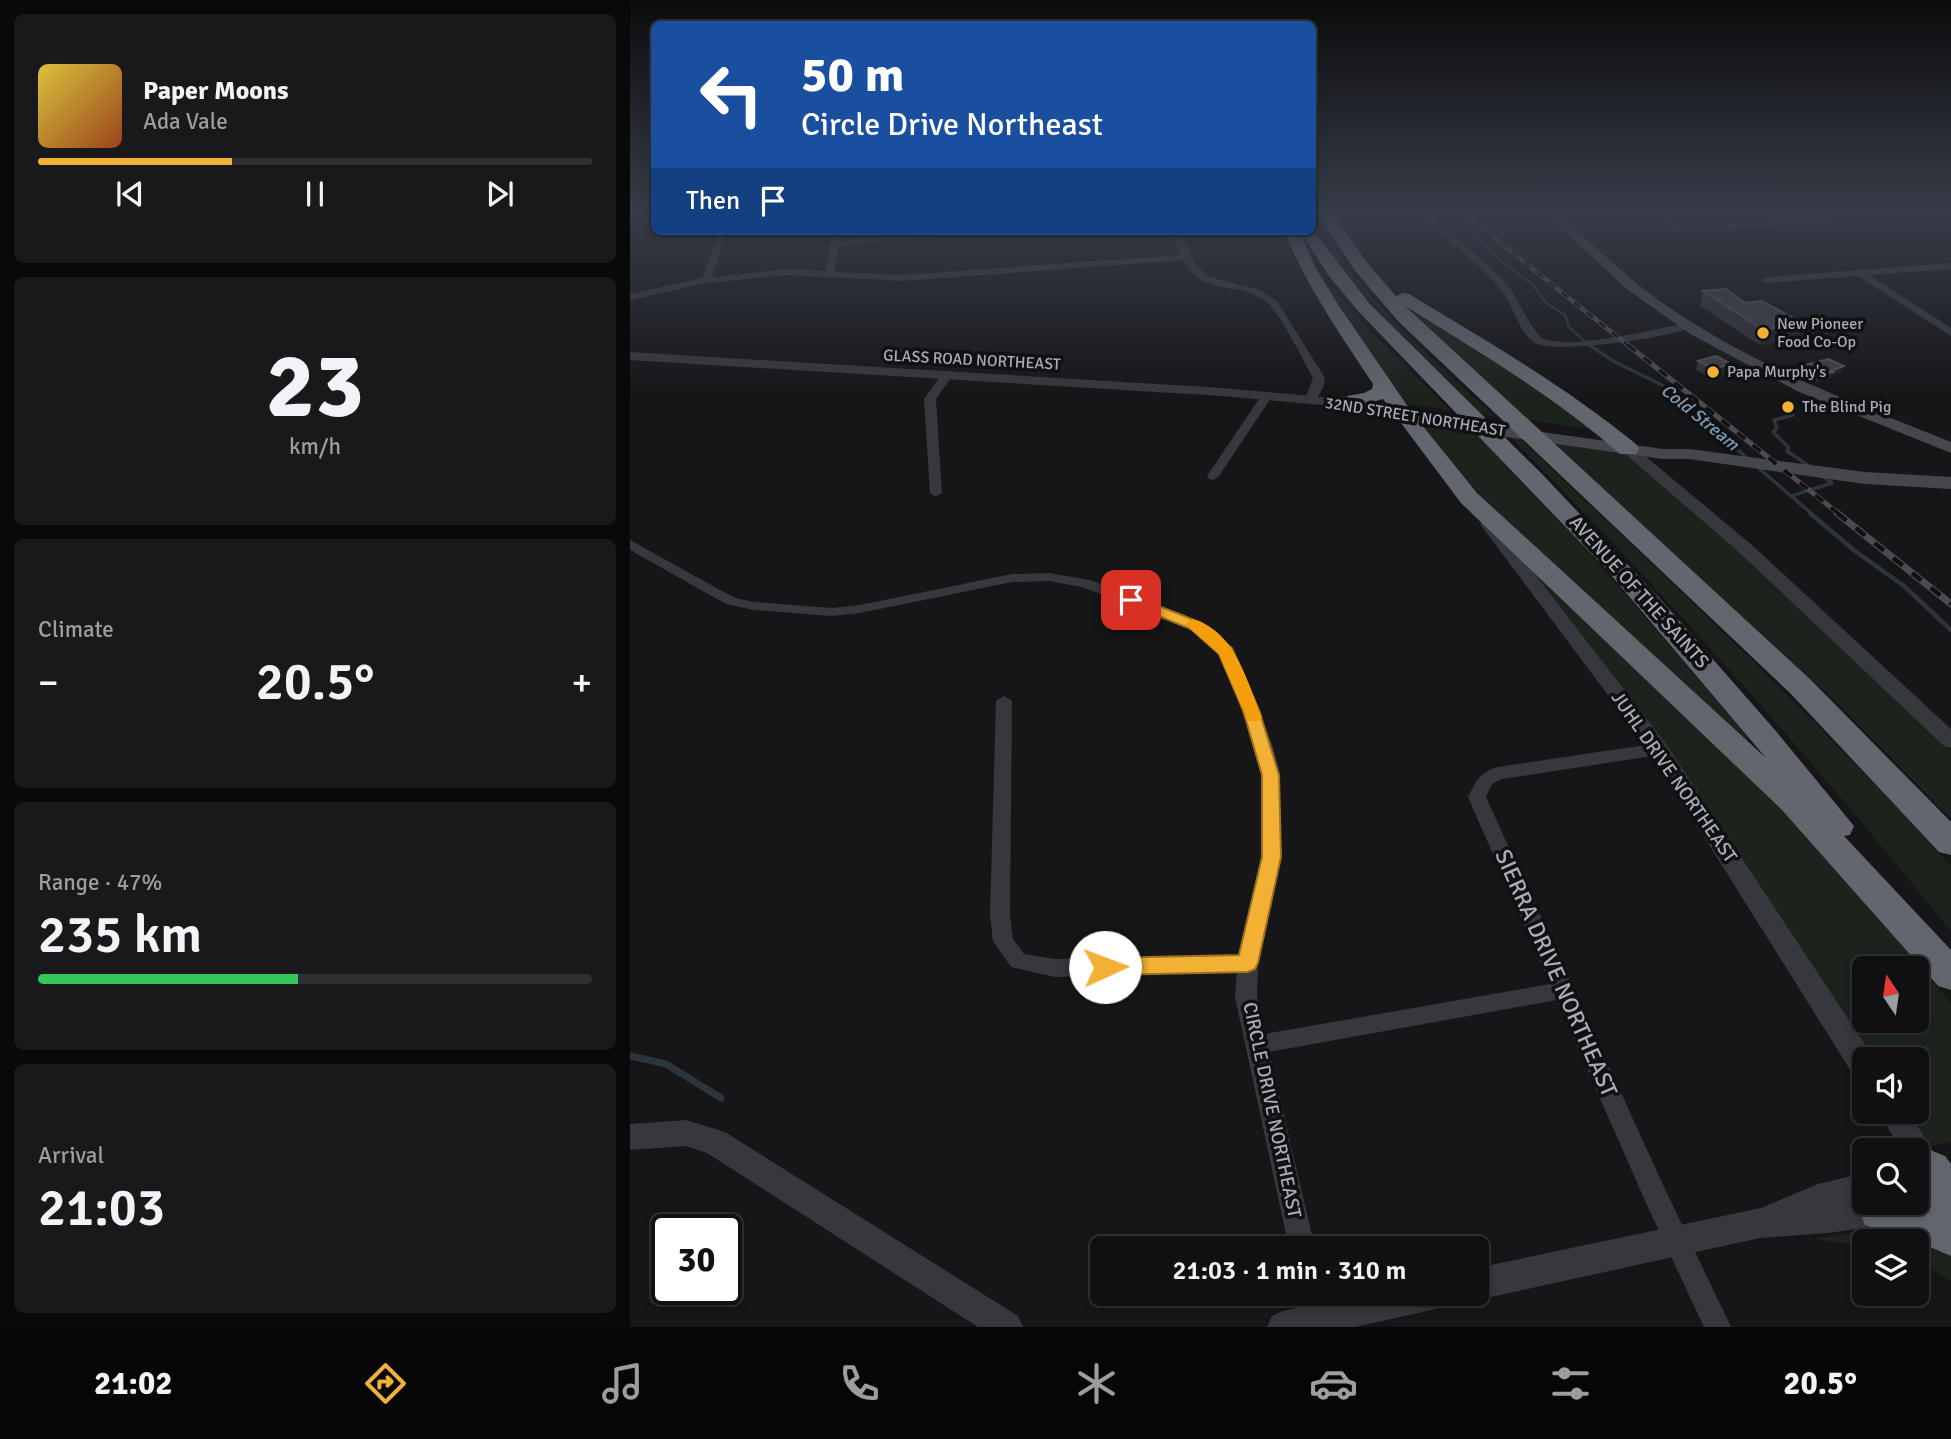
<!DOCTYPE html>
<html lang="en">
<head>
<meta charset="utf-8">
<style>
	:root { --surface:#101012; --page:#19191b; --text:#f1f3f6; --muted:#9c9d9f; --line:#303032; --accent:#f2b134 }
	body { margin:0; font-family:Signika,sans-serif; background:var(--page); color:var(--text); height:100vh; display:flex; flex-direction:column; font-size:26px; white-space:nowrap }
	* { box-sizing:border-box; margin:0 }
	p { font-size:23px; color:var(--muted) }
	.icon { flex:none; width:38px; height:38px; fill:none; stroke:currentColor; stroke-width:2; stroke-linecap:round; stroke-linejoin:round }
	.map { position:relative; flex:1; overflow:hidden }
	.details { display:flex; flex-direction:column; gap:14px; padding:14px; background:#09090a; width:630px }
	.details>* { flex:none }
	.guide { position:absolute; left:21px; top:21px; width:665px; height:214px; border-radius:10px; box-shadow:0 4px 10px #0003,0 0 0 2px var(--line); background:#1a4fa0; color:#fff; overflow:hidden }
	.needle { width:46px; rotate:347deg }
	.tools { position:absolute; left:1222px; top:956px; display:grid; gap:14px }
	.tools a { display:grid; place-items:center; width:77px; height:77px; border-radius:10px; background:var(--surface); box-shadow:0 4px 10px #0003,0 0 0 2px var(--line); font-size:35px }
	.speed { position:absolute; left:21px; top:1214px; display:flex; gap:14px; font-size:35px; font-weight:700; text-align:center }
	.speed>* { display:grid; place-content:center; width:91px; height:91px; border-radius:50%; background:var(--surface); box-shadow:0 4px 10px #0003,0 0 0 2px var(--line); line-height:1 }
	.speed .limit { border:4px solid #111; border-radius:10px; background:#fff; color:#111 }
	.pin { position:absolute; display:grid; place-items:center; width:60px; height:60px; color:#fff; margin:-30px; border-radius:14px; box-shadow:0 4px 10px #0006 }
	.me { position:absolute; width:77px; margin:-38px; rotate:88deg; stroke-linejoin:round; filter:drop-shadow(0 0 5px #0008) }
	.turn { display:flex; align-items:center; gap:24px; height:147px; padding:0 35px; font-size:32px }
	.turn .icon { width:91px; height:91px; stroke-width:2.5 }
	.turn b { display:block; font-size:49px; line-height:60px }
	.then { display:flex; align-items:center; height:66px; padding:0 35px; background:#0003; gap:14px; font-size:26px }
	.big { font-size:52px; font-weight:600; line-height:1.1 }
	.details .card { flex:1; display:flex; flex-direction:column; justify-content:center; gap:10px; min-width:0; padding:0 24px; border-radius:10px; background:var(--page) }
	.details .dial { align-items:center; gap:0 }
	.dial b { font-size:91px; line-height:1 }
	.song { display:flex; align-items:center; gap:21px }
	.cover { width:84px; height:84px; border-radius:10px; background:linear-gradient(135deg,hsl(50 70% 55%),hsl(20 70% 35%)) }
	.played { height:7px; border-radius:4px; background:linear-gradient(90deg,var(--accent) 35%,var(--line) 35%) }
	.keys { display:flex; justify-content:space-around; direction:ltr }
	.heat { display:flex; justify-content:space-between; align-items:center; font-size:38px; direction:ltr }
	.charge { height:10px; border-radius:5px; background:linear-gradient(90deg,#34c759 47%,var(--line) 0) }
	.trip { position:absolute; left:460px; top:1236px; width:399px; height:70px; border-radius:10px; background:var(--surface); box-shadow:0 4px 10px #0003,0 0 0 2px var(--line); font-weight:600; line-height:70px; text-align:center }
	.tabs { display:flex; height:112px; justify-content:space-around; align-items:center; background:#060607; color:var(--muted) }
	.tabs .icon { width:49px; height:49px }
	.tabs .selected { color:var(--accent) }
	.tabs b { font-size:32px; color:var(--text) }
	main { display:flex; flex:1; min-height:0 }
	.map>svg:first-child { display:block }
	.green { fill:#1c231d; fill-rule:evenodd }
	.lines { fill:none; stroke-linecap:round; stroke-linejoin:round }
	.stream-far3 { stroke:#2c353c; stroke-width:2.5 }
	.stream-far2 { stroke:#2c353c; stroke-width:3.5 }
	.stream-far1 { stroke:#2c353c; stroke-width:4.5 }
	.stream { stroke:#2c353c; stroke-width:7 }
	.minor { fill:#37383d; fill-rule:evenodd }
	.tertiary { fill:#37383d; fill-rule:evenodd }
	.secondary { fill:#45474d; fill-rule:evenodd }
	.motorway { fill:#63666e; fill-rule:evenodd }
	.rail-far2-casing { stroke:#4a4c52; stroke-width:4.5 }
	.rail-far1-casing { stroke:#4a4c52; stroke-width:5 }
	.rail-casing { stroke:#4a4c52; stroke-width:7 }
	.rail-far2 { stroke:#111113; stroke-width:2.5; stroke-dasharray:8; stroke-linecap:butt }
	.rail-far1 { stroke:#111113; stroke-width:3.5; stroke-dasharray:10; stroke-linecap:butt }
	.rail { stroke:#111113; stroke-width:4.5; stroke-dasharray:12; stroke-linecap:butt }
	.wall { fill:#323236 }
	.shaded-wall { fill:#212124 }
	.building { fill:#3f3f44; stroke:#4f5156; stroke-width:2 }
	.route { fill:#f2b134; stroke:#9d7322; stroke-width:2 }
	.slow { fill:#f59e0b }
	.poi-dot { fill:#f2b134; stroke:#111113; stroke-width:2.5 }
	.labels { text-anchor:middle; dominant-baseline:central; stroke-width:7; stroke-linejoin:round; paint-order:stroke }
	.far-poi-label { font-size:16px; fill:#a8adb8; stroke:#111113; text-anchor:start }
	.far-street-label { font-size:16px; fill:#a8adb8; stroke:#111113 }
	.far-water-label { font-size:18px; font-style:italic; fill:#7f9bb3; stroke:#111113 }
	.street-label { font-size:19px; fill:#a8adb8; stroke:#111113 }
	.near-street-label { font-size:23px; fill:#a8adb8; stroke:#111113 }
</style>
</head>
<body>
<main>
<section class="details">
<div class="card">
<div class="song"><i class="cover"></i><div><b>Paper Moons</b><p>Ada Vale</p></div></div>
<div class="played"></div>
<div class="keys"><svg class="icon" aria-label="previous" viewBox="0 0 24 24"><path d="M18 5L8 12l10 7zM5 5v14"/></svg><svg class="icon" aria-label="pause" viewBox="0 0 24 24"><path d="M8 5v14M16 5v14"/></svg><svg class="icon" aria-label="next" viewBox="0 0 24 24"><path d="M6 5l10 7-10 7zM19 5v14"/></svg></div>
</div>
<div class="card dial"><b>23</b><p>km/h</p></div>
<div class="card"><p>Climate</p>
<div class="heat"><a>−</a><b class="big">20.5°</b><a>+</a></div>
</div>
<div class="card"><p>Range · 47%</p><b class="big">235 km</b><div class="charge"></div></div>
<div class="card"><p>Arrival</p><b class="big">21:03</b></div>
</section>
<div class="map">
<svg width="1321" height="1327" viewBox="0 0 1321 1327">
	<rect width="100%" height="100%" fill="#161618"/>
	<path class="green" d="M682,215C727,293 799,357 865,416L853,415C821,382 682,253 682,215Z
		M685,270L747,338L820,410L771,403Z
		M787,312L926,397L960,429L899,420L782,313Z
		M798,424L842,431L862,451L955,548L1120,739L1111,741L870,517L796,433L794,426Z
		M879,436L888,437C1036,577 1184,715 1321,866V931C1182,759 1035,592 879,436Z
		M921,442L999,453L1174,608L1321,750V819L1203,699Z
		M884,546L1092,742L1268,938L1321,1004V1142L1299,1147L1276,1111H1286V1059H1242L1149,917ZM1234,968H1286V1020H1234Z
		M1260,1226L1321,1243V1281L1302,1269L1286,1264V1241H1234V1246L1184,1239Z"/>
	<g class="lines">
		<path class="stream-far3" d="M819,212L870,260L903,285L916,303L935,315L939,327L961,347"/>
		<path class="stream-far2" d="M959,345L985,362L1038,388L1118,459
			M1163,415L1144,420L1147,428L1143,432L1159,448L1157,451L1182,468
			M1125,465L1182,514
			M1161,496L1202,483L1191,475"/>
		<path class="stream-far1" d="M1180,513L1225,551L1274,586L1321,630"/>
		<path class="stream" d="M0,1056L36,1064L91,1098"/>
		<path class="minor" d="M786,212H796C823,235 853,258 877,285C891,301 896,324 913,339C950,349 1019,330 1058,323L1063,326C1045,338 924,354 905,343C889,333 884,307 873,293C850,261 814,240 786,212Z
			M1021,212C1036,212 1043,225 1057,227L1258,212H1300L1057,233L1042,230Z
			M90,231H98L82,277L159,269L196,271L202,231H210L209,241L316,231H348L344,234L208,246L205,272L273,275L551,255L542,231H550L565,263L577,276L630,290L647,301L695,378L693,388L685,401H677L675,399L683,378C673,360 649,310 634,300C605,280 574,298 554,260L273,281L159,275L76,283L0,300V294L72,278Z
			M1321,263V269L1239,275L1321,328V336L1228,276L1137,283L1132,280L1137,277Z
			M316,373L322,376L306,399L312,493L306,497L300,493L294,399L312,374Z
			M637,392L643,395L589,476L583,480L579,479L577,476L633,393Z
			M0,540L90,590L106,598L124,602L202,608L230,605L382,574L419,573L460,580L553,614L587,634L602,649L612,668L643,747L650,775V857L628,963L627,997L635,1034L920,984L838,797C846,781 850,772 868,767L1029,743L1035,745L1038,749L1035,753L1029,755L872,779L862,784L856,797L1034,1187L1101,1327H1074L1016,1203L927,1000L639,1052L685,1248H659L605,997L607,972L425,977L381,967L363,941L360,915L366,701L374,696L382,701L380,915L383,939L394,954L425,959L610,955L632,857V775L625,747L596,668L589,654L577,640L543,620L452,587L419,581L382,582L230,613L202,616L124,610L96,604L0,550Z
			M669,1293H695L701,1319L698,1327H678Z"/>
		<path class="tertiary" d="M0,352L593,388L769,404L776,408L769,412L593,396L0,360Z
			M998,445L1003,446L1123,546L1321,729V748L1314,746L1111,554L993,452L991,449L993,446Z
			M858,519L864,521L1036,744L1244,1058L1234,1059V1079L1224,1076L1022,754L850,524Z
			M1248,1111H1278L1315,1170L1310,1180L1294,1185L1286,1182V1150H1271Z
			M56,1120L95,1132L388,1316L393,1327H348L77,1153L56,1146L0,1150V1124Z
			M1234,1173V1202H1267L1270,1210L1266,1221L1255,1225L1198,1233L1130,1238L847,1300L835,1293H847V1268L1131,1208L1188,1184Z
			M733,1293H822L817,1304L806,1309L725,1327H637L642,1316L653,1311Z"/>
		<path class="secondary" d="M914,212H927C963,244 997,279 1037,306C1124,366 1223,403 1321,442V453L1167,391L1062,335L998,290Z
			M776,413L1033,449H1059L1235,472L1321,477V489L1235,484L1059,459H1033L770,422L768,418L770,414Z"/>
		<path class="motorway" d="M687,212H702L738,264L766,296L773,293L779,294C857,341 935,386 1006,444L1009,449L1006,454H990C924,396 849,352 775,306L1181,680L1321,822V855L1309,852L1161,694L769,322L726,272Z
			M682,229L740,304L912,474L1031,600L1145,730L1224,826L1220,835L1214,836L1321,950V990L1308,986L1152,810L831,503L753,399L729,406L711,405L708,401L711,397L734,393L742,389L743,384C710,334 677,287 654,231H670L685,267L709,306L783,414L847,493L1136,758L975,568L728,311L699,276L671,233Z
			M1300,1150L1315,1156L1321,1164V1256L1286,1241L1235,1225L1229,1210L1234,1199V1202H1286V1198L1296,1201L1286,1186V1155Z"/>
		<defs>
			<path id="rail-far2" d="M832,212L1000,347"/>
			<path id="rail-far1" d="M998,345L1209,514"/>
			<path id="rail" d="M1207,513L1321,604"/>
		</defs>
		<use href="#rail-far2" class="rail-far2-casing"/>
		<use href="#rail-far1" class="rail-far1-casing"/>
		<use href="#rail" class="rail-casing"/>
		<use href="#rail-far2" class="rail-far2"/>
		<use href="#rail-far1" class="rail-far1"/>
		<use href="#rail" class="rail"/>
	</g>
	<path class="wall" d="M1073,291L1172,323L1167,339L1130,345L1070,306Z
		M1068,361L1098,373L1081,378L1066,370Z
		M1168,367L1212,372L1202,375V378L1187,382L1166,372Z"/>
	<path class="shaded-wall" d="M1172,323L1167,339L1130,345L1134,330Z
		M1101,364L1098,373L1081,378L1083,369Z
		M1214,366L1212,372L1202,375V378L1187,382L1189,376L1201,371Z"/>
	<path class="building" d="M1096,289L1115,303L1132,301L1172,323L1134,330L1073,291Z
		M1086,356L1101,364L1083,369L1068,361Z
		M1198,359L1214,366L1201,371L1203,372L1189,376L1168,367Z"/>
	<linearGradient id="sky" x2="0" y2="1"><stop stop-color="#0c0c0d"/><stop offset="0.53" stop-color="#363c48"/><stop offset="1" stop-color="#363c48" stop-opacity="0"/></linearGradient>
	<rect width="1321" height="398" fill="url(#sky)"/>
	<path class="route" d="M501,595L572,623L602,648L629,710L649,775L651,857L628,963L625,969L618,972L475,975L467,973L464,967L467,960L475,958L609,955L632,857V775L613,710L589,654L561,629L496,603L494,600Z"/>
	<path class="slow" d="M562,619C605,630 617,682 632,717L629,721H618L589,654L555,624Z"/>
	<g class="poi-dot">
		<circle cx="1133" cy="333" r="7"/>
		<circle cx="1083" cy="372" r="7"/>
		<circle cx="1158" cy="407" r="7"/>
	</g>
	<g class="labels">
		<g class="far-poi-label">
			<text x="1147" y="324">New Pioneer<tspan x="1147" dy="18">Food Co-Op</tspan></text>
			<text x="1097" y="372">Papa Murphy's</text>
			<text x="1172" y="407">The Blind Pig</text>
		</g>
		<g class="far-street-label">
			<text transform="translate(342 360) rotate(3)">GLASS ROAD NORTHEAST</text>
			<text transform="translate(785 417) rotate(9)">32ND STREET NORTHEAST</text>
		</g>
		<g class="far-water-label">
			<text transform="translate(1070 417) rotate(39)">Cold Stream</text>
		</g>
		<g class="street-label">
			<text transform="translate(1009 592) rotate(48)">AVENUE OF THE SAINTS</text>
			<text transform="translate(1044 777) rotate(55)">JUHL DRIVE NORTHEAST</text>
			<text transform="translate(642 1110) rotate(78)">CIRCLE DRIVE NORTHEAST</text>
		</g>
		<g class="near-street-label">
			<text transform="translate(926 973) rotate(66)">SIERRA DRIVE NORTHEAST</text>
		</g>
	</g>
</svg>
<div class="tools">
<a><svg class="needle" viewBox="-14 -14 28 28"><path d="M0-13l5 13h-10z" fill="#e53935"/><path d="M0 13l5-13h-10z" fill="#9c9d9f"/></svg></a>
<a><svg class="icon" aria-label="sound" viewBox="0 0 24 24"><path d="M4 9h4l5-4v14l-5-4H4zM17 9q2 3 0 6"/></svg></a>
<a><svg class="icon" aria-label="search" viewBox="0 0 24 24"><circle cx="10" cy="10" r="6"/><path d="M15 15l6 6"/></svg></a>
<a><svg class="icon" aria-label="layers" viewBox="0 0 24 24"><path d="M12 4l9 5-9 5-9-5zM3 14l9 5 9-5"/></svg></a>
</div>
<div class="speed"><div class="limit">30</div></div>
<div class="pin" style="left:501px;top:600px;background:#d93025"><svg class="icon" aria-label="arrive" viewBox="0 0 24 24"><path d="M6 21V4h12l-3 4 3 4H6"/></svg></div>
<svg class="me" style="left:475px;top:967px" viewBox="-20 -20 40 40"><circle r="19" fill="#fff"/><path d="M0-13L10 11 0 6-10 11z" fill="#f2b134"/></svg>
<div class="trip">21:03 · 1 min · 310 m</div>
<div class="guide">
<div class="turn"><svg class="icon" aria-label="left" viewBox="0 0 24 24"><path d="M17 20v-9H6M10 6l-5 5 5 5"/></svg><div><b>50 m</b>Circle Drive Northeast</div></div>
<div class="then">Then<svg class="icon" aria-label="arrive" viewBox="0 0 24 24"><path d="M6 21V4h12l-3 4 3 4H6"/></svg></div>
</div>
</div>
</main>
<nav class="tabs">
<b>21:02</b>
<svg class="icon selected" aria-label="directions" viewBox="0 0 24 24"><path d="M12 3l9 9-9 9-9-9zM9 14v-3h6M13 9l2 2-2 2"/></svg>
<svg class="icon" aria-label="music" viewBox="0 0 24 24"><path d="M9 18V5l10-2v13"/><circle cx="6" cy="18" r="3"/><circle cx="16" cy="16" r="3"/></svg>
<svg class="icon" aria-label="phone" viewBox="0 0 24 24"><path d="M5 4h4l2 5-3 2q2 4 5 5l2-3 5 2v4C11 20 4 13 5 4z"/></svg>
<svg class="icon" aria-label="climate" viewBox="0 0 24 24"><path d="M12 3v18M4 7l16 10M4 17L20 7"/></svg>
<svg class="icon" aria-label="car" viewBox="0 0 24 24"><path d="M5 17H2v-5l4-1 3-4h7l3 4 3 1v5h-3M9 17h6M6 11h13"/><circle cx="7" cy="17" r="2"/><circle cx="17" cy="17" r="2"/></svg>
<svg class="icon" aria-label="filters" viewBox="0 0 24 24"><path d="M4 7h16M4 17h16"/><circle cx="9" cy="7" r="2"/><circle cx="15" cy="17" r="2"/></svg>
<b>20.5°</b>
</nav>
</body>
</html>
